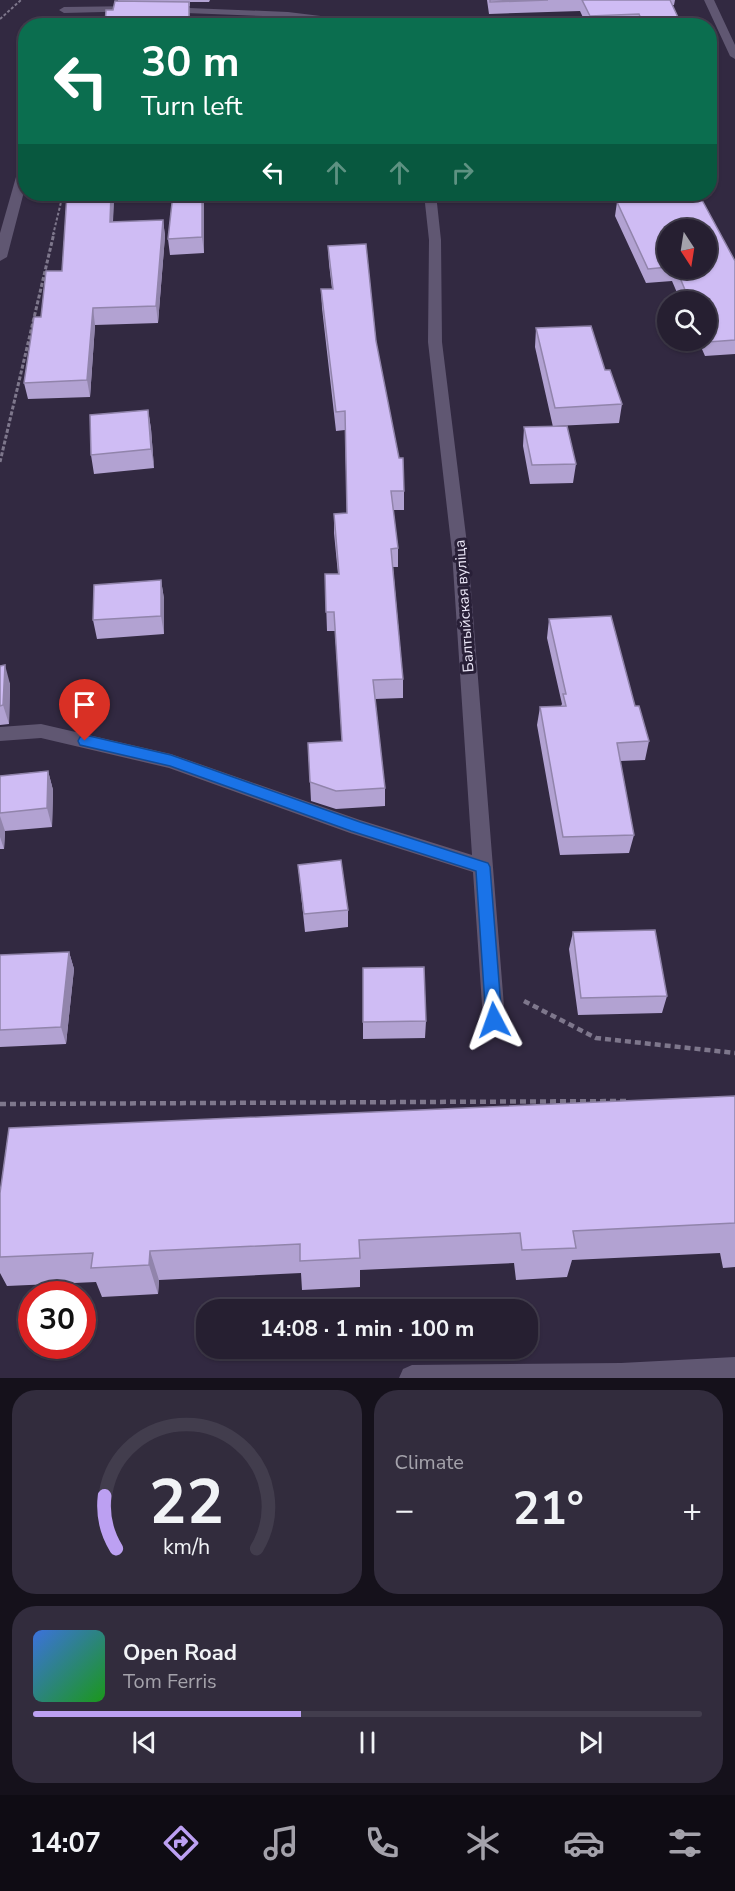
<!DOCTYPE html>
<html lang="en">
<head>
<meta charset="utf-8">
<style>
	:root { --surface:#261f31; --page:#322c3d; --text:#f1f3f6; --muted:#a4a2ab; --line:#423d4d; --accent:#bca0f2 }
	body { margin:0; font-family:"Nunito Sans",sans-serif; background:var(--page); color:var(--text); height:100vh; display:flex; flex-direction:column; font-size:22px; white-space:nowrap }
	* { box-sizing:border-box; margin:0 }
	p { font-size:20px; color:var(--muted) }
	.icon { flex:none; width:33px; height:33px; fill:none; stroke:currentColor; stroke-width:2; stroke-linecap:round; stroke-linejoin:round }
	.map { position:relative; height:1378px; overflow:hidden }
	.side { display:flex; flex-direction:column; gap:12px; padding:12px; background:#15111b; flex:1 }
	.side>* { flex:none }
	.hud { position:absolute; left:18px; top:18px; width:699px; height:183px; border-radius:24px; box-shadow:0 2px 4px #0004,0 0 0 2px var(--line); background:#0b6e4f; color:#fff; overflow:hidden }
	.needle { width:39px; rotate:168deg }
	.fabs { position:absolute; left:657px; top:219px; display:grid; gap:12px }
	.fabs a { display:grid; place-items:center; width:60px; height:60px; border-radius:50%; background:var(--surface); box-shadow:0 2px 4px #0004,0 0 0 2px var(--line); font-size:30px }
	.speed { position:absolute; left:18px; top:1281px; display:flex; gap:12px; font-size:30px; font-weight:700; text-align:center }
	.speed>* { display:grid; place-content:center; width:78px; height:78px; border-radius:50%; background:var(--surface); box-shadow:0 2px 4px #0004,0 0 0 2px var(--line); line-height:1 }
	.speed .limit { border:9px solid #d22; background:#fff; color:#111 }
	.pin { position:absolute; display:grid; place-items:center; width:51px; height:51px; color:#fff; margin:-62px -26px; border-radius:50% 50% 50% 0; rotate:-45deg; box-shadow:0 0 6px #0007 }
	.pin .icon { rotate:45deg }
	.me { position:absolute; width:66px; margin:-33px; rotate:356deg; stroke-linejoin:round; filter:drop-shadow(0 0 4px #0008) }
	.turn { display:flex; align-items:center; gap:21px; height:126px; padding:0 24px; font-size:27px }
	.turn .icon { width:78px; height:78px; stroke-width:2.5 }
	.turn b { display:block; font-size:42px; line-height:51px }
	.lanes { display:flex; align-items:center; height:57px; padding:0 24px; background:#0003; justify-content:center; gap:30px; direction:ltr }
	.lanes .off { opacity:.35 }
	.big { font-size:45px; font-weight:700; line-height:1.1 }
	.side .tile { flex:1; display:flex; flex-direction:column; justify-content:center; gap:9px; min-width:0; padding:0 21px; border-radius:24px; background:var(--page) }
	.side .dial { align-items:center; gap:0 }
	.dial svg { height:156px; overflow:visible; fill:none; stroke:var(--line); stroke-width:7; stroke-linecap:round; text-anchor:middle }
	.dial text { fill:var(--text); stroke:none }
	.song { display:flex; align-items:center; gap:18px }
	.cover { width:72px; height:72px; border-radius:9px; background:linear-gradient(135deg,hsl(220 70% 55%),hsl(120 70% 35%)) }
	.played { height:6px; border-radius:3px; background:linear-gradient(90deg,var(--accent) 40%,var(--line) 40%) }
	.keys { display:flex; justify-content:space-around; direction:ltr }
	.heat { display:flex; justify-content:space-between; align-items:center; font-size:33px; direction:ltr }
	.side .tiles { flex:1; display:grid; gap:12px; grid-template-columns:1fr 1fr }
	.tile:last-child { grid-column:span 2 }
	.trip { position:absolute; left:196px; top:1299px; width:342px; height:60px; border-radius:24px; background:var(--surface); box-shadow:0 2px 4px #0004,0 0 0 2px var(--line); font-weight:700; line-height:60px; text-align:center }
	.menu { display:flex; height:96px; justify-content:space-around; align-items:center; background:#0f0c14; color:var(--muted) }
	.menu .icon { width:42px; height:42px }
	.menu .selected { color:var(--accent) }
	.menu b { font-size:27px; color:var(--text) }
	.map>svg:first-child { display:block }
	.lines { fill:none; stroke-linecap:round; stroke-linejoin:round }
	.path-far2 { stroke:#7e778c; stroke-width:2; stroke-dasharray:3 2; stroke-linecap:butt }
	.path-far1 { stroke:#7e778c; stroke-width:3; stroke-dasharray:4 2; stroke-linecap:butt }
	.path { stroke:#7e778c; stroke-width:4.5; stroke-dasharray:6 4; stroke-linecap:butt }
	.minor { fill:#605772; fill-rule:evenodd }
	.wall { fill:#b2a2d2; fill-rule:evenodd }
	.shaded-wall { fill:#9184ab }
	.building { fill:#cfbcf4; stroke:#9184ab; stroke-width:1.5 }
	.route { fill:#1a73e8; stroke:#114b97; stroke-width:1.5 }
	.labels { text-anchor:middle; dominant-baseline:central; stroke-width:6; stroke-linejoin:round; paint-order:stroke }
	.street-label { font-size:15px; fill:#ede8f9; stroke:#281f37 }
</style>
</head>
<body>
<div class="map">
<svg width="735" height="1378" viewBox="0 0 735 1378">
	<rect width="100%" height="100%" fill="#322941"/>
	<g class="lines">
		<path class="path-far2" d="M0,19L21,0
			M53,235L63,194"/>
		<path class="path-far1" d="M0,462L54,233"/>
		<path class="path" d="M524,1001L596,1038L735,1053
			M0,1104L629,1101"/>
		<path class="minor" d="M704,0H714L735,45V59L730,56Z
			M138,6L142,7V11L64,13L59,10L64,7Z
			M165,7L288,12L337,18L366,26H342L263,16L161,12L160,10Z
			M22,156H26V184L7,257L0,261V233Z
			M424,194H436L441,240L442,342L468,552L505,1019L502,1026L494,1029L486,1026L483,1019L473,872L350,833L169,768L41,738L0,741V727L41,724L171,754L360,820L472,855L452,552L428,342L429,240Z
			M735,1357V1378H399L403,1369L412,1365L621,1363Z"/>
	</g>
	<path class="wall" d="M118,0H210L209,2H190V6H189L190,26H105L118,1Z
		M487,0H675L674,5H672L682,26H587L580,11L489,14Z
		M67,194H114L113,222L163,220L165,236L158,323L95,325L90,397L28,399L24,383L41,317L62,271Z
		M173,194H223H204V253L170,255L168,239Z
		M617,202L735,261V354L705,356L698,340H706V302H681L672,281L646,283L615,216ZM668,230L706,268H668Z
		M328,246L376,341L404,491V510H393L398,548V567H393L403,679V698L375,699L385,788V806L336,809L311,801L308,743L342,741L335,631H327L325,574H338L334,533V514L347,513L345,430L336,431L322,308L321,289H332L329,264Z
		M536,328L605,370L622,404L619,423L555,426L576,464L573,483L530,484L523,446L524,427H553L535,347Z
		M148,410L151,429L154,468L94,474L91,455Z
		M161,580L164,599V634L97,639L93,620Z
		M549,619L635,706L649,741L645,760L620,761L634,835L629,853L560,855L537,725L540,707L561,706L562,704L547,638Z
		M0,666L10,684L9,724L0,725Z
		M48,771L53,790L52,827L5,831L4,849H0V776Z
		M298,865L348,910V927L305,932Z
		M573,932L667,996L662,1013L578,1015L569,949Z
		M69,952L74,969L66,1044L0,1047V955Z
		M363,968L426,1021L425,1038L363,1039Z
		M735,1096V1267L723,1268L720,1253L572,1260L567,1277L516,1280L514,1263L360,1270V1287L302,1290L301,1273L159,1280L158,1294L102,1297L96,1282L7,1286L0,1273V1193Z"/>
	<path class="shaded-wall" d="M111,194H114L112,238L110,222Z
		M202,194H204V253L202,237Z
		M163,220L165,236L158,323L156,306Z
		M93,308L95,325L90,397L87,380Z
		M148,410L151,429L154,468L151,449Z
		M161,580L164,599V634L161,616Z
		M5,665L10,684L9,724L3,705Z
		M48,771L53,790L52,827L47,808Z
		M0,816L5,831L4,849L0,837Z
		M69,952L74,969L66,1044L61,1027Z
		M150,1251L159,1280L158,1294L149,1265Z"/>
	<path class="building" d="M490,0H548L490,2Z
		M582,0H670L682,26H644L639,14L590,16Z
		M115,1L189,2V19L171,20L172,26H105L106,10H113Z
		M67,194H111L110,222L163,220L156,306L93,308L87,380L24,383L34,317H41L46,271H62Z
		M173,194H202V237L168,239Z
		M702,200L735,261V340L708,342L706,339V302H690L676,268H706V230H668V267L648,269L617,202Z
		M366,244L376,341L399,458H403L404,491H391L398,548L391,549L403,679L373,680L385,788L336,791L310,782L308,743L342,741L334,612H326L325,574H339L334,514L347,513L345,411L336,412L321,289H333L328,246Z
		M591,326L605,370H610L622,404L555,408L536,328Z
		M148,410L151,449L91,455L90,415Z
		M567,426L576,464L532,465L524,427Z
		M161,580V616L93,620L94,585Z
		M611,616L635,706H639L649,741L617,743L634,835L563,837L540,707L566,706L563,694H566L549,619Z
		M5,665L3,705L0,706V666Z
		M48,771L47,808L0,813V776Z
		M341,860L348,910L304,914L298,865Z
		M655,930L667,996L581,998L573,932Z
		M69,952L61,1027L0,1030V955Z
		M424,967L426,1021L363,1022V968Z
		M735,1096V1223L573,1231L576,1248L522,1250L520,1233L359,1240L360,1258L300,1261V1244L150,1251L149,1265L91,1268L93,1253L0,1257V1193L9,1128Z"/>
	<path class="route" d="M85,735L171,755L360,822L488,863L490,867L502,1020L500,1025L494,1027L488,1025L486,1020L476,871L351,831L170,766L80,745L78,741L80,737Z"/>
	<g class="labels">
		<g class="street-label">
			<text transform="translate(464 606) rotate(-94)">Балтыйская вуліца</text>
		</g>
	</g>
</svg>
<div class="fabs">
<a><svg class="needle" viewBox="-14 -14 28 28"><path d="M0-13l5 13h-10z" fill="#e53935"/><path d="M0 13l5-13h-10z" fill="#a4a2ab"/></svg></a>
<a><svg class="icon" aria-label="search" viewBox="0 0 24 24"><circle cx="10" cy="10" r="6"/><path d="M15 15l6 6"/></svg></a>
</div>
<div class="speed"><div class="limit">30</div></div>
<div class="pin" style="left:85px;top:741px;background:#d93025"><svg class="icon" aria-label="arrive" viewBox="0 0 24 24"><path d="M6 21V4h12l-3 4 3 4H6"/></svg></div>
<svg class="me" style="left:494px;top:1020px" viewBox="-20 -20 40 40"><path d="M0-17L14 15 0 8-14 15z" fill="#1a73e8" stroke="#fff" stroke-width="4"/></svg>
<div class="trip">14:08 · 1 min · 100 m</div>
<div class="hud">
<div class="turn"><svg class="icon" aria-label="left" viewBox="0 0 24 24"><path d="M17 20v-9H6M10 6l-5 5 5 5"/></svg><div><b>30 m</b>Turn left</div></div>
<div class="lanes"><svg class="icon" aria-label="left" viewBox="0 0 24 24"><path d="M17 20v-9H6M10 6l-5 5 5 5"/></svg><svg class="icon off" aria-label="ahead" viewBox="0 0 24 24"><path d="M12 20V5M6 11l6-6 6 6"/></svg><svg class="icon off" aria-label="ahead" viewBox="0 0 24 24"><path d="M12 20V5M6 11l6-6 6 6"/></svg><svg class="icon off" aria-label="right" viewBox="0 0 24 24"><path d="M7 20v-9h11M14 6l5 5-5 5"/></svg></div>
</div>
</div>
<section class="side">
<div class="tiles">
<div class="tile dial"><svg viewBox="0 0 100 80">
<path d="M14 69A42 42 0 1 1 86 69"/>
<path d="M14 69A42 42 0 0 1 8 42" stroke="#bca0f2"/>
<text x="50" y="56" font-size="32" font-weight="700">22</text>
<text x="50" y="72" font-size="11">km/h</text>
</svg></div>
<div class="tile"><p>Climate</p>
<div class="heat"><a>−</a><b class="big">21°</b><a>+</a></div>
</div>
<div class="tile">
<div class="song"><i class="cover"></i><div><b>Open Road</b><p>Tom Ferris</p></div></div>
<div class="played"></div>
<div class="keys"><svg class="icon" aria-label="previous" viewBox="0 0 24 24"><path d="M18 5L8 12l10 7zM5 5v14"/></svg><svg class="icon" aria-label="pause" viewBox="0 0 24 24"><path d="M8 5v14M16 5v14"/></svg><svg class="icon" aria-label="next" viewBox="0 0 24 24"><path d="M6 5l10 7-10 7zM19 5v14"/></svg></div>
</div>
</div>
</section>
<nav class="menu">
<b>14:07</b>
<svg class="icon selected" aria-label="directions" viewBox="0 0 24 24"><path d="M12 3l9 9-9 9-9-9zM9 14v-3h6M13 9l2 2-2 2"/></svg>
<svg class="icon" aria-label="music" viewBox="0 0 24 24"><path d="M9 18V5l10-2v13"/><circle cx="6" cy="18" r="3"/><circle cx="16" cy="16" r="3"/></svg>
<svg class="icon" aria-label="phone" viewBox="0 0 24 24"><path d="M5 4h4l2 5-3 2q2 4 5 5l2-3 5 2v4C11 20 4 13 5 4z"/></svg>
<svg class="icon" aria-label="climate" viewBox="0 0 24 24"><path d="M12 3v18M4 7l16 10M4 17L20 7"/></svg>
<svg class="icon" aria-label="car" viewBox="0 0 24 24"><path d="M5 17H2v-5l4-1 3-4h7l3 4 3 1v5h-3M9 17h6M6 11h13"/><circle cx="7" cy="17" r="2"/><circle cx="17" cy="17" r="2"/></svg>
<svg class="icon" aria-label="filters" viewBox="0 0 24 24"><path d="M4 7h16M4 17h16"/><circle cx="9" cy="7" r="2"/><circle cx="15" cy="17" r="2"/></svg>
</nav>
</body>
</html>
